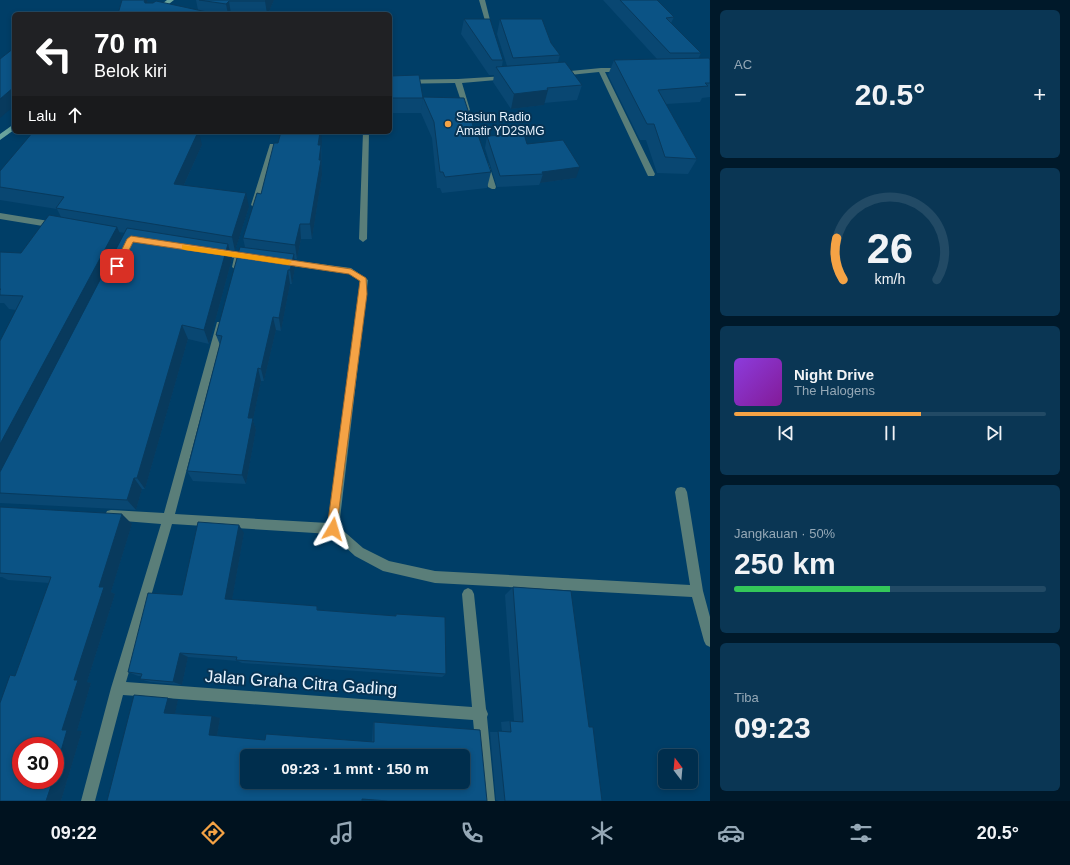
<!DOCTYPE html>
<html lang="id">
<head>
<meta charset="utf-8">
<style>
	:root { --surface:#002e4d; --page:#0a3654; --text:#f1f3f6; --muted:#95a8b6; --line:#224a65; --accent:#f5a345 }
	body { margin:0; font-family:Helvetica,sans-serif; background:var(--page); color:var(--text); height:100vh; display:flex; flex-direction:column; font-size:15px; white-space:nowrap }
	* { box-sizing:border-box; margin:0 }
	p { font-size:13px; color:var(--muted) }
	.icon { flex:none; width:22px; height:22px; fill:none; stroke:currentColor; stroke-width:2; stroke-linecap:round; stroke-linejoin:round }
	.map { position:relative; flex:1; overflow:hidden }
	.panel { display:flex; flex-direction:column; gap:10px; padding:10px; background:#00192a; width:360px }
	.panel>* { flex:none }
	.top-card { position:absolute; left:12px; top:12px; width:380px; height:122px; border-radius:6px; box-shadow:0 2px 6px #0003,0 0 0 1px var(--line); background:#202124; color:#fff; overflow:hidden }
	.needle { width:26px; rotate:344deg }
	.controls { position:absolute; left:658px; top:749px; display:grid; gap:8px }
	.controls a { display:grid; place-items:center; width:40px; height:40px; border-radius:6px; background:var(--surface); box-shadow:0 2px 6px #0003,0 0 0 1px var(--line); font-size:20px }
	.speed { position:absolute; left:12px; top:737px; display:flex; gap:8px; font-size:20px; font-weight:700; text-align:center }
	.speed>* { display:grid; place-content:center; width:52px; height:52px; border-radius:50%; background:var(--surface); box-shadow:0 2px 6px #0003,0 0 0 1px var(--line); line-height:1 }
	.speed .limit { border:6px solid #d22; background:#fff; color:#111 }
	.pin { position:absolute; display:grid; place-items:center; width:34px; height:34px; color:#fff; margin:-17px; border-radius:8px; box-shadow:0 2px 6px #0006 }
	.me { position:absolute; width:44px; margin:-22px; rotate:7deg; stroke-linejoin:round; filter:drop-shadow(0 0 3px #0008) }
	.turn { display:flex; align-items:center; gap:14px; height:84px; padding:0 16px; font-size:18px }
	.turn .icon { width:52px; height:52px; stroke-width:2.5 }
	.turn b { display:block; font-size:28px; line-height:34px }
	.then { display:flex; align-items:center; height:38px; padding:0 16px; background:#0003; gap:8px; font-size:15px }
	.big { font-size:30px; font-weight:700; line-height:1.1 }
	.panel .card { flex:1; display:flex; flex-direction:column; justify-content:center; gap:6px; min-width:0; padding:0 14px; border-radius:6px; background:var(--page) }
	.panel .dial { align-items:center; gap:0 }
	.dial svg { height:104px; overflow:visible; fill:none; stroke:var(--line); stroke-width:7; stroke-linecap:round; text-anchor:middle }
	.dial text { fill:var(--text); stroke:none }
	.song { display:flex; align-items:center; gap:12px }
	.cover { width:48px; height:48px; border-radius:6px; background:linear-gradient(135deg,hsl(270 70% 55%),hsl(290 70% 35%)) }
	.played { height:4px; border-radius:2px; background:linear-gradient(90deg,var(--accent) 60%,var(--line) 60%) }
	.keys { display:flex; justify-content:space-around; direction:ltr }
	.heat { display:flex; justify-content:space-between; align-items:center; font-size:22px; direction:ltr }
	.charge { height:6px; border-radius:3px; background:linear-gradient(90deg,#34c759 50%,var(--line) 0) }
	.trip { position:absolute; left:240px; top:749px; width:230px; height:40px; border-radius:6px; background:var(--surface); box-shadow:0 2px 6px #0003,0 0 0 1px var(--line); font-weight:700; line-height:40px; text-align:center }
	.tabs { display:flex; height:64px; justify-content:space-around; align-items:center; background:#00121f; color:var(--muted) }
	.tabs .icon { width:28px; height:28px }
	.tabs .selected { color:var(--accent) }
	.tabs b { font-size:18px; color:var(--text) }
	main { display:flex; flex:1; min-height:0 }
	.map>svg:first-child { display:block }
	.lines { fill:none; stroke-linecap:round; stroke-linejoin:round }
	.street { fill:#5a7e79; fill-rule:evenodd }
	.secondary { fill:#69a39c; fill-rule:evenodd }
	.wall { fill:#094772; fill-rule:evenodd }
	.shaded-wall { fill:#083a5d }
	.building { fill:#0b5385; stroke:#083a5d; fill-rule:evenodd }
	.route { fill:#f5a345; stroke:#9f6a2d }
	.slow { fill:#f59e0b }
	.poi-dot { fill:#f5a345; stroke:#073353; stroke-width:1.5 }
	.labels { text-anchor:middle; dominant-baseline:central; stroke-width:4; stroke-linejoin:round; paint-order:stroke }
	.far-poi-label { font-size:12px; fill:#e9f4ff; stroke:#073353; text-anchor:start }
	.near-street-label { font-size:17px; fill:#e9f4ff; stroke:#073353 }
</style>
</head>
<body>
<main>
<div class="map">
<svg width="710" height="801" viewBox="0 0 710 801">
	<rect width="100%" height="100%" fill="#003e67"/>
	<g class="lines">
		<path class="street" d="M479,0H485L493,32L488,31Z
			M601,68H624L627,70L624,72H605L655,174L654,176H648L647,174L599,72L560,76L557,74L560,72Z
			M506,76L508,77V79L462,83L470,110L467,112L464,110L455,83L390,84V80L458,79Z
			M363,132H369L367,239L363,242L359,239Z
			M270,144H273L277,146L259,205L255,208L251,205Z
			M482,163H488L489,165L496,187L495,189H492L488,187L481,165Z
			M0,213L55,222L59,225L55,228L0,219Z
			M219,250L242,254L243,256L239,269L236,270L232,267L234,258L216,255L215,253Z
			M282,259L351,268L368,280L339,527L363,548L389,561L435,571L690,585L675,492L677,488L681,487L685,488L687,492L703,591L710,617V647L706,645L704,641L692,597L435,583L383,571L355,556L331,534L172,524L126,682L472,707L462,594L464,590L468,588L472,590L474,594L486,709L488,714L487,717L495,801H481L473,720L123,695L95,801H81L111,688L161,524L111,520L107,519L105,515L107,511L111,510L164,513L217,322H223L225,325L175,514L328,523L360,281L349,274L279,264L278,262Z"/>
		<path class="secondary" d="M167,0H174L156,14H149Z
			M14,124V130L0,140V134Z"/>
	</g>
	<path class="wall" d="M122,0H147L148,3L198,10L196,0H274L268,14H118Z
		M603,0H657L674,17L671,23L701,53L698,59L710,60V97L702,98L700,102L666,104L697,159L688,174L657,173L646,140H640L608,75L614,60L657,59Z
		M464,19L503,60L502,66H507L497,34L500,19L551,43L560,55L558,62L582,85L577,100L544,103V105L511,109L493,82L494,75H489L461,34Z
		M390,76L423,98L421,113H390Z
		M423,97L475,132L491,172L487,188L442,193L440,188H437L432,138L421,113Z
		M281,132H321L322,175L312,239H301L297,259H294L295,268L292,284H290L281,331L276,330L264,381H261L253,420L256,430L246,484L193,481L187,471L220,345L216,335L245,247L243,238L261,194L278,143Z
		M487,136L527,144L576,178L540,183L539,185L497,187L485,148Z
		M202,145L184,185L249,207L235,251L230,250L232,259L209,344L188,339L145,489H142L136,510L0,503V341L16,310L9,309L4,303H0V252L21,253L61,217L57,209L0,200V171ZM119,232L125,233L122,238Z
		M0,507L132,524L111,592L115,594L87,682L91,683L77,731H82L61,801L15,676L49,583L8,580L2,577H0Z
		M244,533L232,600L317,606L318,610L395,616L396,614L446,674L442,677L242,663L238,661L188,657L182,685L150,682L140,679L141,676H138L128,672L182,595Z
		M513,587L589,727L602,801H499L496,800L490,732H502L501,722L510,721H514L505,595Z
		M178,700L175,713L220,718L217,736L265,740L372,742L373,723L374,722L480,730L362,799L107,801Z"/>
	<path class="shaded-wall" d="M145,0H147L150,11L144,1Z
		M266,0H274L268,14H267L265,1Z
		M229,1L231,14H228L226,4Z
		M14,82V106L0,118V99L11,85Z
		M548,90L544,105L511,109L514,94Z
		M198,132H199L202,145L178,198L174,184Z
		M320,132H321L322,143L319,160L318,145Z
		M321,145L322,175L312,239L310,224Z
		M580,167L576,178L540,183L543,174L542,172Z
		M246,193L249,207L235,251L232,237Z
		M300,224L301,239L297,259L295,245Z
		M117,227L124,242L0,482V444Z
		M228,244L232,259L209,344L204,330Z
		M294,254L295,268L292,284L290,270Z
		M288,270L290,284L281,331L279,318Z
		M273,317L276,330L264,381L261,369Z
		M182,325L188,339L145,489L137,478Z
		M258,368L261,381L253,420L256,430L246,484L242,475L248,418Z
		M134,478L142,489L136,510L127,500Z
		M122,514L132,524L111,592L115,594L87,682L91,683L77,731L62,730L74,680L99,587Z
		M239,525L244,533L231,606L225,599Z
		M180,653L188,657L182,685L173,682Z
		M168,698L178,700L175,714L164,713Z
		M212,716L220,718L217,736L209,735Z
		M67,730L82,731L61,801H46L53,780H55V772Z"/>
	<path class="building" d="M122,0H145L144,1L145,3H153L156,1L207,12L204,14H118Z
		M199,0H266L265,1H229L226,4Z
		M620,0H657L674,17L666,18L701,53H670Z
		M464,19H490L503,60H492Z
		M500,19H542L551,43L560,55L513,58Z
		M14,48V82L11,85H14V87L0,99V59Z
		M709,58L710,60V83H705L708,86L658,90L697,159L665,157L654,124H647L614,60Z
		M565,62L582,85L547,88L548,90L514,94L496,67Z
		M419,75L423,98H390V76Z
		M423,97L464,98L475,132H477L491,172L445,177L443,172H440L434,122Z
		M33,132H198L174,184L246,193L232,237L56,208L64,197L0,187V171Z
		M281,132H320L318,145H321L319,160H321L310,224H300L295,245L243,238L257,193L261,194L274,143H278Z
		M524,134L527,144L563,140L580,167L542,172L543,174L500,176L487,136Z
		M49,215L117,227L0,444V341L23,296L0,295V290L1,289H0V252L21,253Z
		M127,228L228,244L204,330L182,325L137,478H134L127,500L0,493V472Z
		M240,247L294,254L290,270H288L279,318L273,317L261,369L258,368L248,418H253L242,475L187,471L222,336L216,335Z
		M0,507L122,514L99,587H104L74,680H78L62,730H67L55,772V746H21V780H53L46,801H0V703L10,675L15,676L51,577L0,573Z
		M198,522L239,525L225,599L317,606V610L396,616V614L445,617L446,674L236,660L237,657L180,653L173,682L140,679L142,674L128,672L148,593L182,595Z
		M513,587L571,591L589,727H593L602,801H505L498,731L511,732L510,721L523,722Z
		M134,695L168,698L164,713L212,716L209,735L265,740L266,734L374,742V722L480,730L487,801H388L362,799V801H107ZM247,756H463V782H247Z"/>
	<path class="route" d="M131,236L351,269L366,278L367,294L336,532L333,534L329,532L327,529L360,281L349,274L133,242L120,268H115L114,266L127,239Z"/>
	<path class="slow" d="M182,245L288,260L292,262L288,265L185,250L182,249Z"/>
	<circle class="poi-dot" cx="448" cy="124" r="4"/>
	<g class="labels">
		<g class="far-poi-label">
			<text x="456" y="117">Stasiun Radio<tspan x="456" dy="14">Amatir YD2SMG</tspan></text>
		</g>
		<g class="near-street-label">
			<text transform="translate(301 683) rotate(4)">Jalan Graha Citra Gading</text>
		</g>
	</g>
</svg>
<div class="controls">
<a><svg class="needle" viewBox="-14 -14 28 28"><path d="M0-13l5 13h-10z" fill="#e53935"/><path d="M0 13l5-13h-10z" fill="#95a8b6"/></svg></a>
</div>
<div class="speed"><div class="limit">30</div></div>
<div class="pin" style="left:117px;top:266px;background:#d93025"><svg class="icon" aria-label="arrive" viewBox="0 0 24 24"><path d="M6 21V4h12l-3 4 3 4H6"/></svg></div>
<svg class="me" style="left:333px;top:529px" viewBox="-20 -20 40 40"><path d="M0-17L14 15 0 8-14 15z" fill="#f5a345" stroke="#fff" stroke-width="4"/></svg>
<div class="trip">09:23 · 1 mnt · 150 m</div>
<div class="top-card">
<div class="turn"><svg class="icon" aria-label="left" viewBox="0 0 24 24"><path d="M17 20v-9H6M10 6l-5 5 5 5"/></svg><div><b>70 m</b>Belok kiri</div></div>
<div class="then">Lalu<svg class="icon" aria-label="ahead" viewBox="0 0 24 24"><path d="M12 20V5M6 11l6-6 6 6"/></svg></div>
</div>
</div>
<section class="panel">
<div class="card"><p>AC</p>
<div class="heat"><a>−</a><b class="big">20.5°</b><a>+</a></div>
</div>
<div class="card dial"><svg viewBox="0 0 100 80">
<path d="M14 69A42 42 0 1 1 86 69"/>
<path d="M14 69A42 42 0 0 1 9 37" stroke="#f5a345"/>
<text x="50" y="56" font-size="32" font-weight="700">26</text>
<text x="50" y="72" font-size="11">km/h</text>
</svg></div>
<div class="card">
<div class="song"><i class="cover"></i><div><b>Night Drive</b><p>The Halogens</p></div></div>
<div class="played"></div>
<div class="keys"><svg class="icon" aria-label="previous" viewBox="0 0 24 24"><path d="M18 5L8 12l10 7zM5 5v14"/></svg><svg class="icon" aria-label="pause" viewBox="0 0 24 24"><path d="M8 5v14M16 5v14"/></svg><svg class="icon" aria-label="next" viewBox="0 0 24 24"><path d="M6 5l10 7-10 7zM19 5v14"/></svg></div>
</div>
<div class="card"><p>Jangkauan · 50%</p><b class="big">250 km</b><div class="charge"></div></div>
<div class="card"><p>Tiba</p><b class="big">09:23</b></div>
</section>
</main>
<nav class="tabs">
<b>09:22</b>
<svg class="icon selected" aria-label="directions" viewBox="0 0 24 24"><path d="M12 3l9 9-9 9-9-9zM9 14v-3h6M13 9l2 2-2 2"/></svg>
<svg class="icon" aria-label="music" viewBox="0 0 24 24"><path d="M9 18V5l10-2v13"/><circle cx="6" cy="18" r="3"/><circle cx="16" cy="16" r="3"/></svg>
<svg class="icon" aria-label="phone" viewBox="0 0 24 24"><path d="M5 4h4l2 5-3 2q2 4 5 5l2-3 5 2v4C11 20 4 13 5 4z"/></svg>
<svg class="icon" aria-label="climate" viewBox="0 0 24 24"><path d="M12 3v18M4 7l16 10M4 17L20 7"/></svg>
<svg class="icon" aria-label="car" viewBox="0 0 24 24"><path d="M5 17H2v-5l4-1 3-4h7l3 4 3 1v5h-3M9 17h6M6 11h13"/><circle cx="7" cy="17" r="2"/><circle cx="17" cy="17" r="2"/></svg>
<svg class="icon" aria-label="filters" viewBox="0 0 24 24"><path d="M4 7h16M4 17h16"/><circle cx="9" cy="7" r="2"/><circle cx="15" cy="17" r="2"/></svg>
<b>20.5°</b>
</nav>
</body>
</html>
